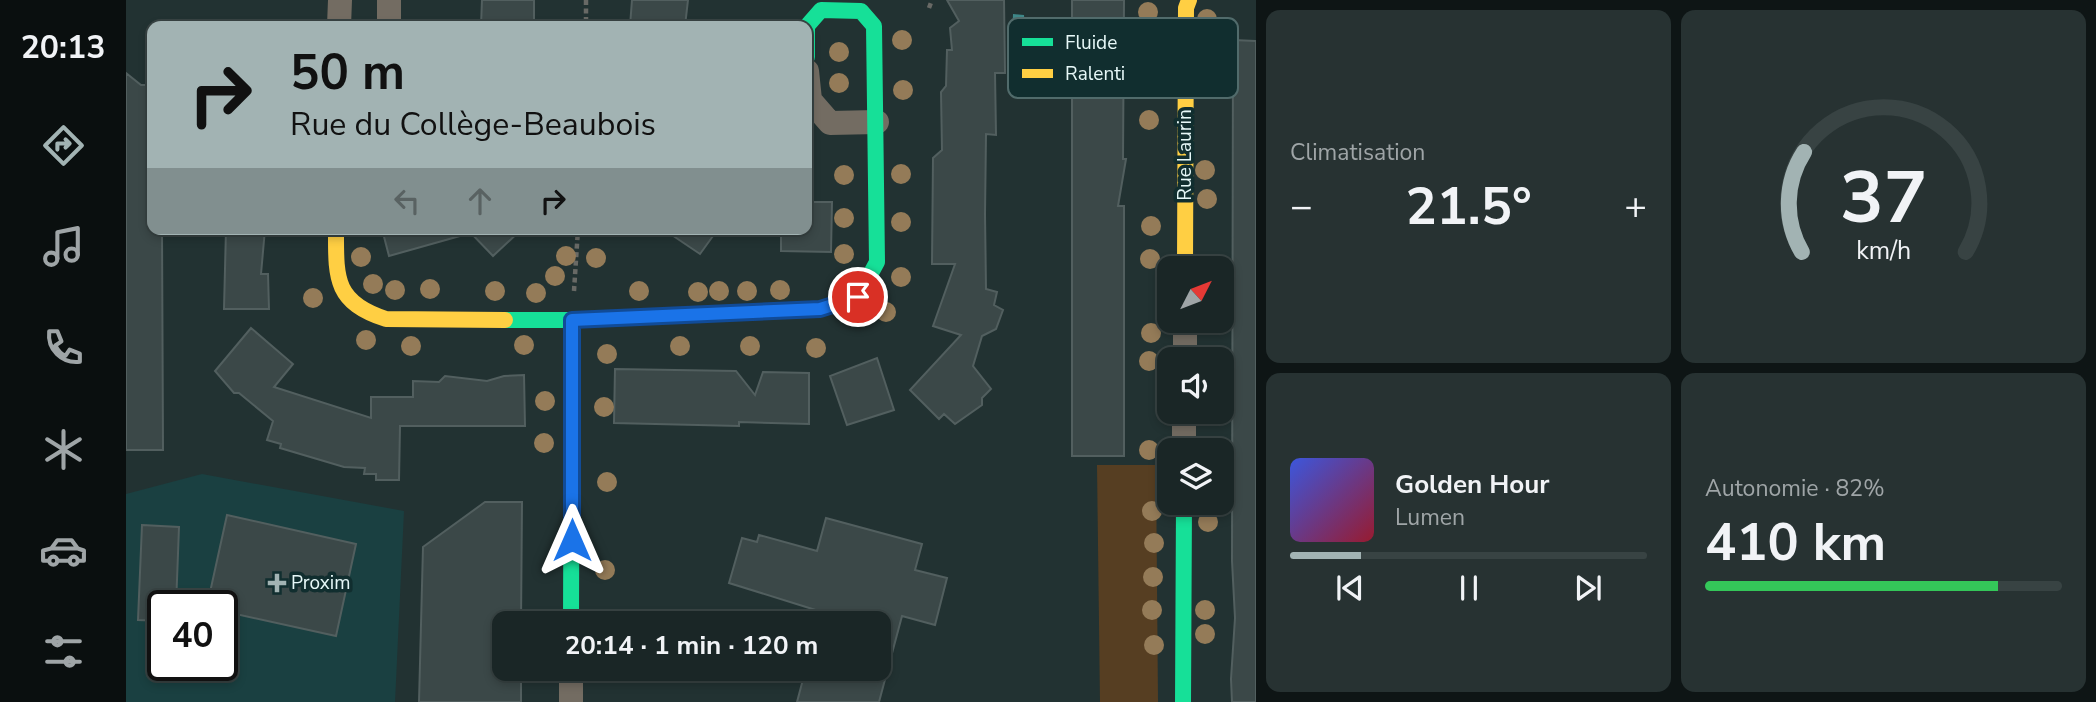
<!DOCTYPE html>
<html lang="fr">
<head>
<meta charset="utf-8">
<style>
	:root { --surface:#1a2626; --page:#273232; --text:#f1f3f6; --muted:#9fa5a7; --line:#384343; --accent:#a2b3b3 }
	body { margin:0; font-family:"Nunito Sans",sans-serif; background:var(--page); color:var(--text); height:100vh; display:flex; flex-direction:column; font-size:26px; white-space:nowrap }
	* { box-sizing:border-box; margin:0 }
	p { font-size:23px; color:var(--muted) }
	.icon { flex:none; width:38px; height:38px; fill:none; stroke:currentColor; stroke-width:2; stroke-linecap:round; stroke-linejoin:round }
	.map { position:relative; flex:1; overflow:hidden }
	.panel { display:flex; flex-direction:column; gap:10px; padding:10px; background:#0e1515; width:840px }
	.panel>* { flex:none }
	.top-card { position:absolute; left:21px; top:21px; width:665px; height:214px; border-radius:14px; box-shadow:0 4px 10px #0003,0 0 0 2px var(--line); background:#a2b3b3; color:#111; overflow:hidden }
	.needle { width:46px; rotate:48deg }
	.buttons { position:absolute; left:1031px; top:256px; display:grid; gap:14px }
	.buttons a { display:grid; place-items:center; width:77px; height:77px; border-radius:14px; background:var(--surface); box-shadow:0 4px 10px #0003,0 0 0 2px var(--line); font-size:35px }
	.speed { position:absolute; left:21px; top:590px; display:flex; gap:14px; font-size:35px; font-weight:700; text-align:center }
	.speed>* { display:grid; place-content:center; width:91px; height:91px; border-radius:50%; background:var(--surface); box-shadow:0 4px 10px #0003,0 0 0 2px var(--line); line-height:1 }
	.speed .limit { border:4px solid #111; border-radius:10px; background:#fff; color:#111 }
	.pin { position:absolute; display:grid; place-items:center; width:60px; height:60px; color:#fff; margin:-30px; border:4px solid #fff; border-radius:50%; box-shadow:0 2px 7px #0007 }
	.me { position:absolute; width:77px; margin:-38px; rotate:0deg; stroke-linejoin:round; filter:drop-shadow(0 0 5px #0008) }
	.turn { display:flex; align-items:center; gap:24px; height:147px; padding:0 28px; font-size:32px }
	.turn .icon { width:91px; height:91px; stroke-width:2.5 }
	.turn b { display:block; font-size:49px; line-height:60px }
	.lanes { display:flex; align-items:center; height:66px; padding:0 28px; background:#0003; justify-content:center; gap:35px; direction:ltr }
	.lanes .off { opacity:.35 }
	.big { font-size:52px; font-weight:700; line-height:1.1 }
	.panel .tile { flex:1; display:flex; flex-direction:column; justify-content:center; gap:10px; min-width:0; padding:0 24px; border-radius:14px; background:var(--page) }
	.panel .dial { align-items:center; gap:0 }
	.dial svg { height:182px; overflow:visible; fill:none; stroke:var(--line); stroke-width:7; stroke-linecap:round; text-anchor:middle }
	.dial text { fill:var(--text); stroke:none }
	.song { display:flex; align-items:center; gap:21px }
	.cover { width:84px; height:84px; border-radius:10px; background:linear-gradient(135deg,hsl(230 70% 55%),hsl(350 70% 35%)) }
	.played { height:7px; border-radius:4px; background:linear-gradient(90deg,var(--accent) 20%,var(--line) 20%) }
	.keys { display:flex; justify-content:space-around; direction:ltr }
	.heat { display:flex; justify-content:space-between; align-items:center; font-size:38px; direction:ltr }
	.charge { height:10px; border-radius:5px; background:linear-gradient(90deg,#34c759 82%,var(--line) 0) }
	.panel .tiles { flex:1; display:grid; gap:10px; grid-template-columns:repeat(2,1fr) }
	.trip { position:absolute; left:366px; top:611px; width:399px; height:70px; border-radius:14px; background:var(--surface); box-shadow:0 4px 10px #0003,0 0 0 2px var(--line); font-weight:700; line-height:70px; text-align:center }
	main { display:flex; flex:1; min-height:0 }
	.dock { display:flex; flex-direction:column; width:126px; justify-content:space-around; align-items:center; background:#0a0f0f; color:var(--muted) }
	.dock .icon { width:49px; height:49px }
	.dock .active { color:var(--accent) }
	.dock b { font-size:32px; color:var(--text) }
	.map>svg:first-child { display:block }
	.built { fill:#1a4041; fill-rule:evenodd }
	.green { fill:#563e22 }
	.water { fill:#3e8788 }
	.building { fill:#3b4848; stroke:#525f5f; stroke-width:2 }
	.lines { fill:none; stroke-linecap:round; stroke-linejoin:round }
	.path { stroke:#686965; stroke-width:4.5; stroke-dasharray:5 3.5; stroke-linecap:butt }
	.street { stroke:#736c62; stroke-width:24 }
	.fast { stroke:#16e098; stroke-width:16 }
	.slow { stroke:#ffcf43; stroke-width:16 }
	.tree { fill:#947b58 }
	.route-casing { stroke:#114b97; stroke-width:18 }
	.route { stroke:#1a73e8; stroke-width:12 }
	.poi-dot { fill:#a2b3b3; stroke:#112e2f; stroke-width:2.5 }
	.labels { text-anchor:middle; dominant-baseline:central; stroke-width:7; stroke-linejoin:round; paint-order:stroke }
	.street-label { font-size:19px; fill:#e7f8f8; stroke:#112e2f }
	.poi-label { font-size:19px; fill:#e7f8f8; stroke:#112e2f; text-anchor:start }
	.key { fill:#112e2f; stroke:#516b6b; stroke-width:2 }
	.key-label { font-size:19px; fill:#e7f8f8 }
</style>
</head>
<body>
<main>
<nav class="dock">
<b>20:13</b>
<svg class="icon active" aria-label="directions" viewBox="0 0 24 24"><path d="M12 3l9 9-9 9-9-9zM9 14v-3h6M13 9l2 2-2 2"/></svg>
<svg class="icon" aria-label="music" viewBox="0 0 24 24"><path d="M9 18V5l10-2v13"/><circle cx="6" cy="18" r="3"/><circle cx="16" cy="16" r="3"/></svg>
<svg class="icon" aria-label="phone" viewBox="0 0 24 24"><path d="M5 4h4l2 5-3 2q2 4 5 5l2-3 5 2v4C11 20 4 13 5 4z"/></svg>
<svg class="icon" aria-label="climate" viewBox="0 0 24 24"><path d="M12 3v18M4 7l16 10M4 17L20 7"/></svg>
<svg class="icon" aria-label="car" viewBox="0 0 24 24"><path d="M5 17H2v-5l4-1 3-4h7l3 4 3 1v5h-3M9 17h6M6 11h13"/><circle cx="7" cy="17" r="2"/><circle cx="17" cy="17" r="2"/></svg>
<svg class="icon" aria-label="filters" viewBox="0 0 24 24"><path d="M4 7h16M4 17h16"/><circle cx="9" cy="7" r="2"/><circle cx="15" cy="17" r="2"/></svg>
</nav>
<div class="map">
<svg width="1130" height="702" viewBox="0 0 1130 702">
	<rect width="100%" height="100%" fill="#223232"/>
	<path class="built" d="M76,474L278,511L269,702H0V494ZM37,606H96V665H37Z"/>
	<path class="green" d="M971,465H1030L1032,702H974Z"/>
	<path class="water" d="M887,14L898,15L900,44L886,43Z"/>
	<path class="building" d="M356,0H408V26H355Z
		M506,0H562L559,26H504Z
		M821,0H878L879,73H869L870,135L860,134L859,214L860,289L871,292L868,305L877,310L870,329L856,336L847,366L865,389L856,398V405L829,424L818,414L813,419L784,390L835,335L807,326L829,264H806L807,158L816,150L815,92L820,86L821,50H826L824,28L833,21Z
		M946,0H998L997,159H1000L992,206H998V456H946Z
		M1107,40L1130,41V702H1106L1105,679L1109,618L1106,561Z
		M0,73L15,85H26V229H36L37,450H0Z
		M681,202H706L705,252L655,251V229H681Z
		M100,229H139L135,274H142L143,309H98Z
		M256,229H333L334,236L263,256Z
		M341,229H396L367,256Z
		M537,229H592L574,254Z
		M125,328L167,364L148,387L245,418V397H287V381L313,382L319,376L361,381L378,376L398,375L399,426H274L273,480H250V474H238L239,468L218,467L154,448L155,444L141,440L147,421L113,393H108L89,371Z
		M751,358L768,410L721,425L704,376Z
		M489,369L610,371L629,395L637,372L683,373V424L613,422V426L488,423Z
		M359,502H396L395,623H378V668H395V702H293L297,547Z
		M101,515L230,544L210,636L96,611V606H81Z
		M700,518L796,544L789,570L821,578L809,625L776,616L753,702H671L680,668H752V623H693L696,612L603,583L616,538L631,542L633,535L691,551Z
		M16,525L53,527L50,606H37V621L12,620Z"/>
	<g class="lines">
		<path class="path" d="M460,0V26
			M803,8L806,0
			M448,291L452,229"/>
		<path class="street" d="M263,0V26
			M213,26L214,0
			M681,71L684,100L704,123L751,122
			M1059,359V320
			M1058,450V411
			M445,702V668"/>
		<path class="fast" d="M379,320H446L694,309L732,297L751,262L748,26L735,11L695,10L681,26V57
			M445,623L446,320
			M1057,702L1058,502"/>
		<path class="slow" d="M210,229C210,278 208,302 260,319L379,320
			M1059,268L1060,8L1063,0"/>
	</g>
	<g class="tree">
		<circle cx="1022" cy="12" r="10"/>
		<circle cx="1081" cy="19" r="10"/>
		<circle cx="776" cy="40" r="10"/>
		<circle cx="713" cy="52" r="10"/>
		<circle cx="713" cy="83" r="10"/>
		<circle cx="777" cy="90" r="10"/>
		<circle cx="1023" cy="120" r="10"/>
		<circle cx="1079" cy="170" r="10"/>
		<circle cx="775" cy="174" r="10"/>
		<circle cx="718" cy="175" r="10"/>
		<circle cx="1081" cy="199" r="10"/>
		<circle cx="718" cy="218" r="10"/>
		<circle cx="775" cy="222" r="10"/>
		<circle cx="1025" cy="226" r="10"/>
		<circle cx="718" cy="254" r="10"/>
		<circle cx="440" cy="256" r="10"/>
		<circle cx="235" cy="257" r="10"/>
		<circle cx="470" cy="258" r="10"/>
		<circle cx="1024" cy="259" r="10"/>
		<circle cx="429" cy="276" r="10"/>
		<circle cx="775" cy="277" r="10"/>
		<circle cx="247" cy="284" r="10"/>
		<circle cx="304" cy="289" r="10"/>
		<circle cx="269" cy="290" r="10"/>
		<circle cx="654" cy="290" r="10"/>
		<circle cx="369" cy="291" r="10"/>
		<circle cx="513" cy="291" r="10"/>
		<circle cx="593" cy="291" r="10"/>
		<circle cx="621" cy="291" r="10"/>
		<circle cx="572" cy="292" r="10"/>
		<circle cx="410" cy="293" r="10"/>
		<circle cx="187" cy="298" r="10"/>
		<circle cx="760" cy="312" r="10"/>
		<circle cx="1025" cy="333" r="10"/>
		<circle cx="240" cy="340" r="10"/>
		<circle cx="398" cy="345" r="10"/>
		<circle cx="285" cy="346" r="10"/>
		<circle cx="554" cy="346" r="10"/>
		<circle cx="624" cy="346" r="10"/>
		<circle cx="690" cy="348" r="10"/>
		<circle cx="481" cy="354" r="10"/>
		<circle cx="1023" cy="361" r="10"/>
		<circle cx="419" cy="401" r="10"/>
		<circle cx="478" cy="407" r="10"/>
		<circle cx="418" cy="443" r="10"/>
		<circle cx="1023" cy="450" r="10"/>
		<circle cx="481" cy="482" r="10"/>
		<circle cx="1026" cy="511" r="10"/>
		<circle cx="1082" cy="522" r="10"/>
		<circle cx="1028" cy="543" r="10"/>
		<circle cx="479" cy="570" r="10"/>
		<circle cx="1027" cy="577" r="10"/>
		<circle cx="1026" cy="610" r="10"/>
		<circle cx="1079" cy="610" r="10"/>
		<circle cx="1079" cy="634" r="10"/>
		<circle cx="1028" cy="645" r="10"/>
	</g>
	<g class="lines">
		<defs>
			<path id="route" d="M446,540V320L694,309L732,297"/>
		</defs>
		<use href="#route" class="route-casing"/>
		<use href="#route" class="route"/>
	</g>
	<path class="poi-dot" d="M147.5 572.5h7v7h7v7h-7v7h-7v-7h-7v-7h7z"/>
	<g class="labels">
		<g class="street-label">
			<text transform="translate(1059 155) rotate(-90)">Rue Laurin</text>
		</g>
		<g class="poi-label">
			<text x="165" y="583">Proxim</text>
		</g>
	</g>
	<rect x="882" y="18" width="230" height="80" rx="10" class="key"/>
	<rect x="896" y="38" width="31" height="8" fill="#16e098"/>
	<rect x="896" y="69" width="31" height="9" fill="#ffcf43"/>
	<g class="key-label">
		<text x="939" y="49">Fluide</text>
		<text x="939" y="80">Ralenti</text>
	</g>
</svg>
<div class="buttons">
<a><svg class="needle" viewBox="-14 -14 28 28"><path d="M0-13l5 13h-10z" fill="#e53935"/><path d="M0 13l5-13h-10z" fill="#9fa5a7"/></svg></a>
<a><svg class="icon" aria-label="sound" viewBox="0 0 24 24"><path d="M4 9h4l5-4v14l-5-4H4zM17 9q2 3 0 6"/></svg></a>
<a><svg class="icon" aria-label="layers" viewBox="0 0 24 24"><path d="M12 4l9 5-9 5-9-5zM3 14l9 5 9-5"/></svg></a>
</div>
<div class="speed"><div class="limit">40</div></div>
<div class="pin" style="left:732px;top:297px;background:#d93025"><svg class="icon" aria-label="arrive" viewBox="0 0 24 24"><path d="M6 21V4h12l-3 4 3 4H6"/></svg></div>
<svg class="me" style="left:446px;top:540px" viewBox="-20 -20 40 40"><path d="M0-17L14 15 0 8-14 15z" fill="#1a73e8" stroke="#fff" stroke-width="4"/></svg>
<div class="trip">20:14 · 1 min · 120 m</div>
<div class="top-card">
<div class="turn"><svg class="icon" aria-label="right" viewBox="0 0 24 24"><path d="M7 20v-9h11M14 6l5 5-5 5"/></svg><div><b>50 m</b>Rue du Collège-Beaubois</div></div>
<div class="lanes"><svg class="icon off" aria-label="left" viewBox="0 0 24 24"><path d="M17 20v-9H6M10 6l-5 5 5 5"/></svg><svg class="icon off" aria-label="ahead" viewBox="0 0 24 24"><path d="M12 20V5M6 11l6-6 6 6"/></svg><svg class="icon" aria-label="right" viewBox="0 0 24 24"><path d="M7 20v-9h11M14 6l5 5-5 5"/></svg></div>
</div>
</div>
<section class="panel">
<div class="tiles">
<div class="tile"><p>Climatisation</p>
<div class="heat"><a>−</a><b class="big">21.5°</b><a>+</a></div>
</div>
<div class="tile dial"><svg viewBox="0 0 100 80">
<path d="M14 69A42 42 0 1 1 86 69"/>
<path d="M14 69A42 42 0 0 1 15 25" stroke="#a2b3b3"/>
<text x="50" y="56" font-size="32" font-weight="700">37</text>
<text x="50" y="72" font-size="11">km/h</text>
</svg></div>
<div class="tile">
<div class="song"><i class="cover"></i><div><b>Golden Hour</b><p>Lumen</p></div></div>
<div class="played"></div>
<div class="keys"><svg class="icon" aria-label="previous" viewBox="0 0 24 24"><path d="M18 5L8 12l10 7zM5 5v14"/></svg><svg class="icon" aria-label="pause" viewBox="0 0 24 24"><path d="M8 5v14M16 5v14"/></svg><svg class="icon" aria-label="next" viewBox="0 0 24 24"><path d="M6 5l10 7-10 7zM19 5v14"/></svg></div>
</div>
<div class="tile"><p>Autonomie · 82%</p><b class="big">410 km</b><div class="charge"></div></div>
</div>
</section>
</main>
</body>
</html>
